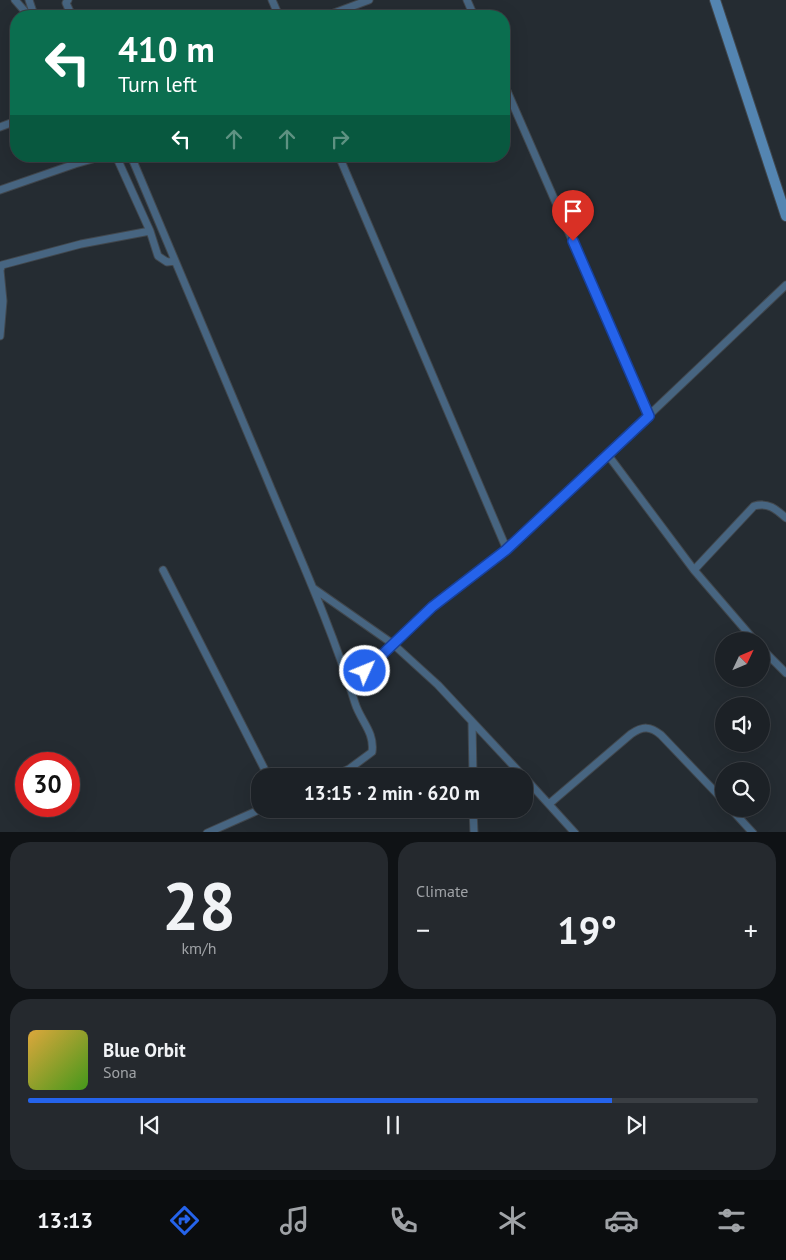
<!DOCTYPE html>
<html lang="en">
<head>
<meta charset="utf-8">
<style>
	:root { --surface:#1c2126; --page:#25292e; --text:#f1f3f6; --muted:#a0a3a7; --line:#3a3e43; --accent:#2563eb }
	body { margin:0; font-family:"PT Sans",sans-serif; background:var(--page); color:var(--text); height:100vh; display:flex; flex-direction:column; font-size:19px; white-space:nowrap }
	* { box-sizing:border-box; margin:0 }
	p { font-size:16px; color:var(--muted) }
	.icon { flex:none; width:28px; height:28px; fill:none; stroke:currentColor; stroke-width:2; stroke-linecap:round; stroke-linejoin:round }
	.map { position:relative; height:832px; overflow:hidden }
	.panel { display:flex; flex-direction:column; gap:10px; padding:10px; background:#0f1215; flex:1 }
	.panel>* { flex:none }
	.banner { position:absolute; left:10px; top:10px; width:500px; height:152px; border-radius:20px; box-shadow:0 5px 20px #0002,0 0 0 1px var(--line); background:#0b6e4f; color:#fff; overflow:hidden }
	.needle { width:32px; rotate:46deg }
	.controls { position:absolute; left:715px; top:632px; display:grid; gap:10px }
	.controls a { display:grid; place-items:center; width:55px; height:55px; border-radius:50%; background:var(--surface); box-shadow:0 5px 20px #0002,0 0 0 1px var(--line); font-size:25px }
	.speed { position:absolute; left:15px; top:752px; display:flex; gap:10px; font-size:25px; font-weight:700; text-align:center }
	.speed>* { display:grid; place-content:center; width:65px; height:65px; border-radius:50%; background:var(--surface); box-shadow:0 5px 20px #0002,0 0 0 1px var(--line); line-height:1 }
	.speed .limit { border:8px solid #d22; background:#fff; color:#111 }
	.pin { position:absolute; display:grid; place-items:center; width:42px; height:42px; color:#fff; margin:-51px -21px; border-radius:50% 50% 50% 0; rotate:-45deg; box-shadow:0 0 5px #0007 }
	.pin .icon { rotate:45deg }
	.me { position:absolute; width:55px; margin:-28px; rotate:46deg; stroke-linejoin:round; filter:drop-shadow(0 0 4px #0008) }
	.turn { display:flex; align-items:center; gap:18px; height:105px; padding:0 25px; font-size:22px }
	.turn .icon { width:65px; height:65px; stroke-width:2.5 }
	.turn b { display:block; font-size:35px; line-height:42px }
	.lanes { display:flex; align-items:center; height:48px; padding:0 25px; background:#0003; justify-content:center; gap:25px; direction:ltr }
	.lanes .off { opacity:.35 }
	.big { font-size:38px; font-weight:800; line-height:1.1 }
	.panel .tile { flex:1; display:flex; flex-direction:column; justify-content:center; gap:8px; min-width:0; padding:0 18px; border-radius:20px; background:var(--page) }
	.panel .dial { align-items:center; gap:0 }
	.dial b { font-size:65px; line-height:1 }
	.song { display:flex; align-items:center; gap:15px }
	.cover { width:60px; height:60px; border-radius:8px; background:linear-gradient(135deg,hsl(40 70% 55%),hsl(100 70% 35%)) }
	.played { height:5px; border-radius:2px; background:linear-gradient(90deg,var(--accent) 80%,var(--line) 80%) }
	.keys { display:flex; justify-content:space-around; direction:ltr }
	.heat { display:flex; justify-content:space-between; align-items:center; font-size:28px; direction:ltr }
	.panel .tiles { flex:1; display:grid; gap:10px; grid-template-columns:1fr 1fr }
	.tile:last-child { grid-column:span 2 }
	.trip { position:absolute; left:251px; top:768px; width:282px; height:50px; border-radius:20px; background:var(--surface); box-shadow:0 5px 20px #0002,0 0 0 1px var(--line); font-weight:800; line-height:50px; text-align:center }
	.dock { display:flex; height:80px; justify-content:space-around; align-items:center; background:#0b0d0f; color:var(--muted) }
	.dock .icon { width:35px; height:35px }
	.dock .current { color:var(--accent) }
	.dock b { font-size:22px; color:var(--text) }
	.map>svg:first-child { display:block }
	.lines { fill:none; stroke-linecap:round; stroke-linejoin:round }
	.street-casing { stroke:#41474d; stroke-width:9 }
	.secondary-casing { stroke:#41474d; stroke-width:12 }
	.street { stroke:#476581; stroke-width:7 }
	.secondary { stroke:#5485b1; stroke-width:10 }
	.route-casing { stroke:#184099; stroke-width:12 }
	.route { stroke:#2563eb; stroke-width:9 }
</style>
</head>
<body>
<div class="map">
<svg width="786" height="833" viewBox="0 0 786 833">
	<rect width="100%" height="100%" fill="#252c32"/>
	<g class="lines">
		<defs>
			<path id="street" d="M15,0L29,16
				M29,0L33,12L39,16
				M68,0L66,3L72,16
				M272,0L279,16
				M467,0L474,16
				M326,16L369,0
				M504,84L649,416
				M0,127L16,121
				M116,156L150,231
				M131,156C175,262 220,368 265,474C296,549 331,625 355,703C360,720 375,732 372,752L349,769L333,776
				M339,156L507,550
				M0,190L75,164L103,156
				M0,336L3,301L0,270L2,265L81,244L150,231L158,256L167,262L175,261
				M608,455L694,570L755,641
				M163,570L268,776
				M694,570L754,506C768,502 776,509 786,518
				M313,588L393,644L438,685L523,776
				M761,648L786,673
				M350,685L432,607L507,550L786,285
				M472,722L473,776
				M525,778L575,833
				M549,804L631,734C643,726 650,726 661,735L724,801
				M473,809L474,833
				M731,809L753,833
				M207,833L261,809"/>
			<path id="secondary" d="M715,0L786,216"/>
		</defs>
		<use href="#street" class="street-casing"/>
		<use href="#secondary" class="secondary-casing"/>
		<use href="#street" class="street"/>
		<use href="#secondary" class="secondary"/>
	</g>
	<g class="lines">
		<defs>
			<path id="route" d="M365,671L432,607L506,550L649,416L573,241"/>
		</defs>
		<use href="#route" class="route-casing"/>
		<use href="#route" class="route"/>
	</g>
</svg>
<div class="controls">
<a><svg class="needle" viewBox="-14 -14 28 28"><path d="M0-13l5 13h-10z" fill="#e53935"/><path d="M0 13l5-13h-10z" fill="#a0a3a7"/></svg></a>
<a><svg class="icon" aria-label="sound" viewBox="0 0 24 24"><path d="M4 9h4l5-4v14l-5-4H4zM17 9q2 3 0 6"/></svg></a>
<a><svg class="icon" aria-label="search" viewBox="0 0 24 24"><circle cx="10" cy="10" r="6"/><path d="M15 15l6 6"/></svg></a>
</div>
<div class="speed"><div class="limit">30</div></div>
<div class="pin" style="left:573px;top:241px;background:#d93025"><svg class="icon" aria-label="arrive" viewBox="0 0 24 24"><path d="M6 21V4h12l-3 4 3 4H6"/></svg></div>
<svg class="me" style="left:365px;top:671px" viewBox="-20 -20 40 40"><circle r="17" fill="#2563eb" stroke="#fff" stroke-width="3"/><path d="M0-11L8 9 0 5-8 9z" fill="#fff"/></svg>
<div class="trip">13:15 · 2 min · 620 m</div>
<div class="banner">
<div class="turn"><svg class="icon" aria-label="left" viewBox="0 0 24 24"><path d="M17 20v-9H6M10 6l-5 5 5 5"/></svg><div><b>410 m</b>Turn left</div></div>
<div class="lanes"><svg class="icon" aria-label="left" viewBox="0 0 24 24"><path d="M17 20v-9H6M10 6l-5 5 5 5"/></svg><svg class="icon off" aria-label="ahead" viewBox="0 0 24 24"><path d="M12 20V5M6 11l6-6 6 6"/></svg><svg class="icon off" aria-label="ahead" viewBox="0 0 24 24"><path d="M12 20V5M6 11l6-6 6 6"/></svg><svg class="icon off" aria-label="right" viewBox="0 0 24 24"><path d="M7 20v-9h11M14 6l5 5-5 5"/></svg></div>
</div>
</div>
<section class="panel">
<div class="tiles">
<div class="tile dial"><b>28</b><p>km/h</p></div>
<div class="tile"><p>Climate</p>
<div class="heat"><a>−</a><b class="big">19°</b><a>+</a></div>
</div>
<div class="tile">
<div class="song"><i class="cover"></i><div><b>Blue Orbit</b><p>Sona</p></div></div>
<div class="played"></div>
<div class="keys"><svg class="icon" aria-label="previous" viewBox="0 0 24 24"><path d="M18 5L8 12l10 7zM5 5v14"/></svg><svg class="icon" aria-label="pause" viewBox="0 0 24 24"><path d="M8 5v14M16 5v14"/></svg><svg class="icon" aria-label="next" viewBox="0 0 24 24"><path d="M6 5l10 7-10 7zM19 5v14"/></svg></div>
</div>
</div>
</section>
<nav class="dock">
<b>13:13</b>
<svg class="icon current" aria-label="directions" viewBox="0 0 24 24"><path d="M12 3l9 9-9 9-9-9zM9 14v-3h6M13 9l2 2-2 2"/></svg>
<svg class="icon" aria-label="music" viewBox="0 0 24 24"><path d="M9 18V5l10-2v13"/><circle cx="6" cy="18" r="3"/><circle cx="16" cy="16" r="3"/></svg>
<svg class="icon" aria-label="phone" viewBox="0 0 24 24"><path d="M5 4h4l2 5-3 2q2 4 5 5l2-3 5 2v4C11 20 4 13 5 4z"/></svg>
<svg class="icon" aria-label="climate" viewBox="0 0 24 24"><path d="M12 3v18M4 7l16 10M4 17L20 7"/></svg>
<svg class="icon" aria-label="car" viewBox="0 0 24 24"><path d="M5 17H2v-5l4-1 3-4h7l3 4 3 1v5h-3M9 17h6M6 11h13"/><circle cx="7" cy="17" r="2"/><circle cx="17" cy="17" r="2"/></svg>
<svg class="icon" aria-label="filters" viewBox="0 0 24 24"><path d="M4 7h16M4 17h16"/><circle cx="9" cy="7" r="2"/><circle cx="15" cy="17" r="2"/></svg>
</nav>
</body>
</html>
